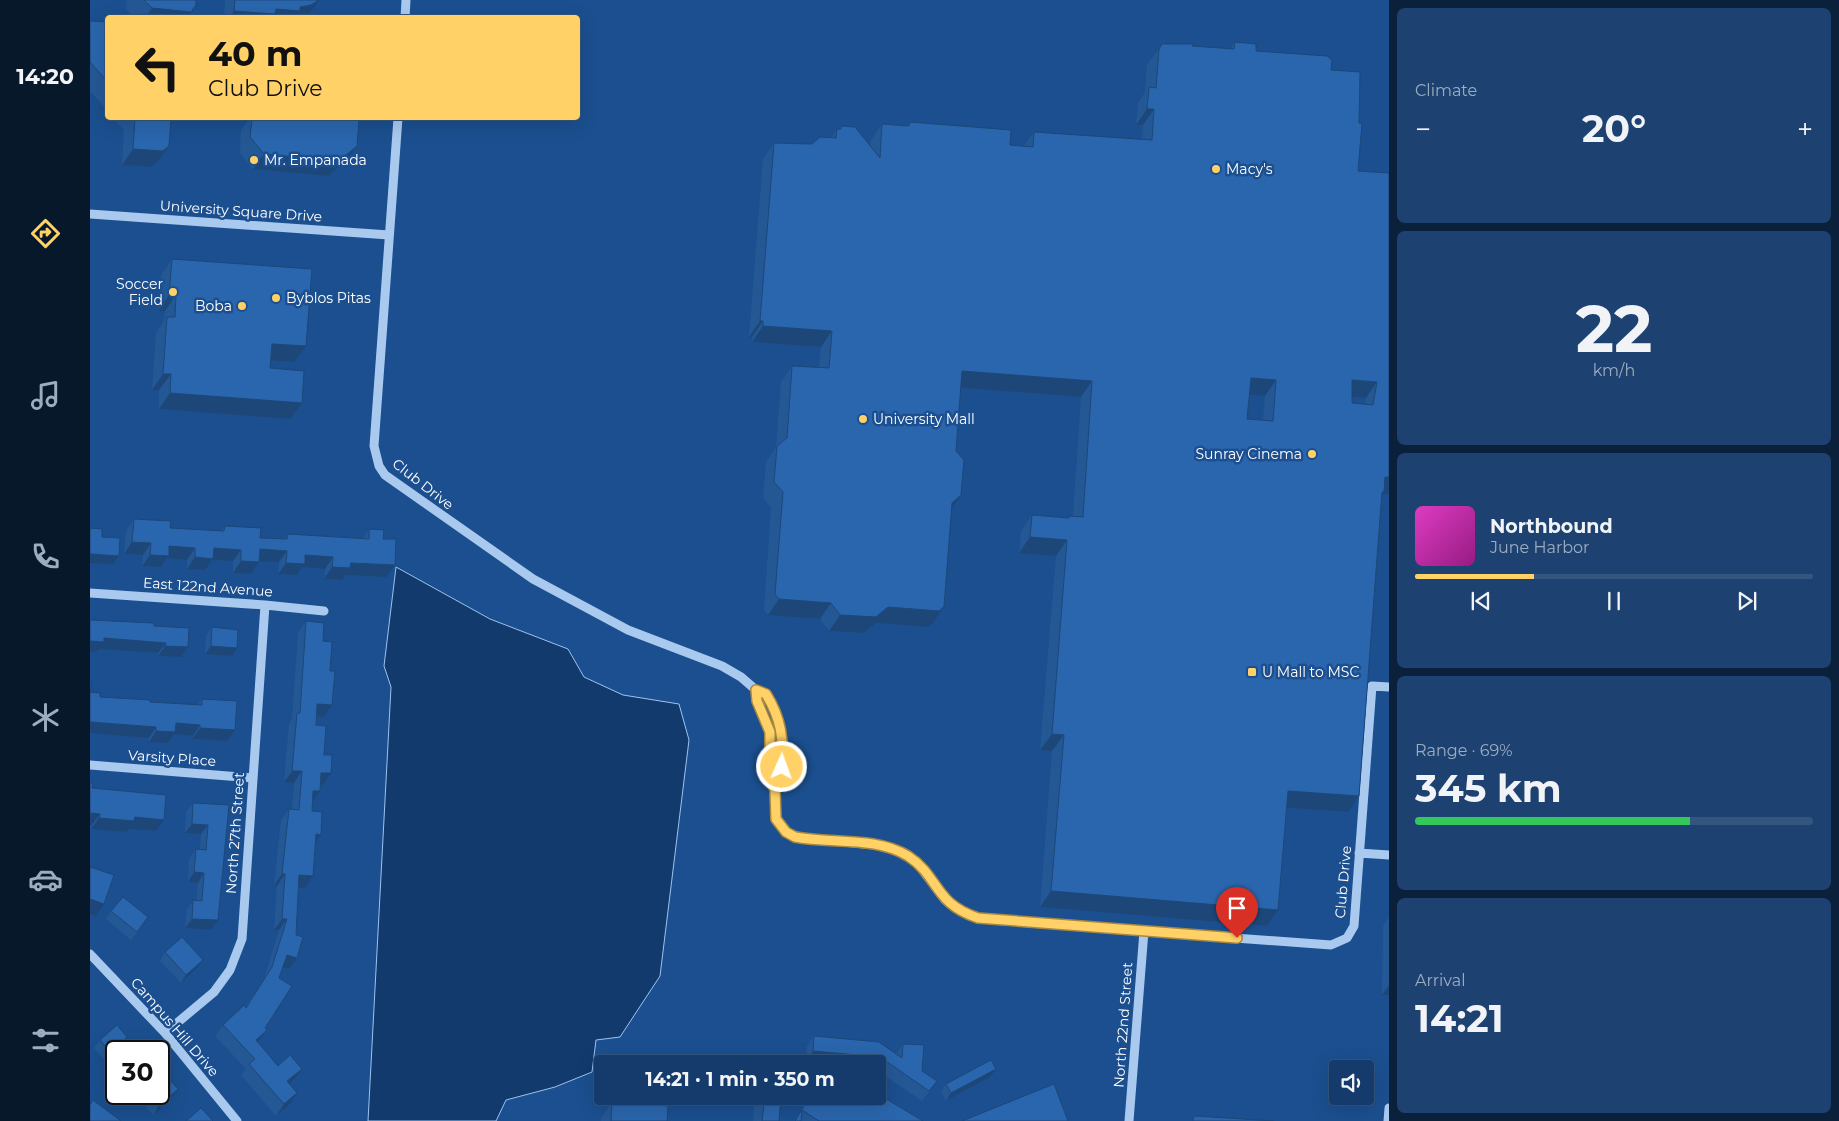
<!DOCTYPE html>
<html lang="en">
<head>
<meta charset="utf-8">
<style>
	:root { --surface:#143b6b; --page:#1d4271; --text:#f1f3f6; --muted:#9dadc1; --line:#33557e; --accent:#ffd166 }
	body { margin:0; font-family:Montserrat,sans-serif; background:var(--page); color:var(--text); height:100vh; display:flex; flex-direction:column; font-size:19px; white-space:nowrap }
	* { box-sizing:border-box; margin:0 }
	p { font-size:16px; color:var(--muted) }
	.icon { flex:none; width:28px; height:28px; fill:none; stroke:currentColor; stroke-width:2; stroke-linecap:round; stroke-linejoin:round }
	.map { position:relative; flex:1; overflow:hidden }
	.drawer { display:flex; flex-direction:column; gap:8px; padding:8px; background:#0b203b; width:450px }
	.drawer>* { flex:none }
	.guide { position:absolute; left:15px; top:15px; width:475px; height:105px; border-radius:5px; box-shadow:0 5px 20px #0002,0 0 0 1px var(--line); background:#ffd166; color:#111; overflow:hidden }
	.controls { position:absolute; left:1239px; top:1060px; display:grid; gap:10px }
	.controls a { display:grid; place-items:center; width:45px; height:45px; border-radius:5px; background:var(--surface); box-shadow:0 5px 20px #0002,0 0 0 1px var(--line); font-size:25px }
	.speed { position:absolute; left:15px; top:1040px; display:flex; gap:10px; font-size:25px; font-weight:700; text-align:center }
	.speed>* { display:grid; place-content:center; width:65px; height:65px; border-radius:50%; background:var(--surface); box-shadow:0 5px 20px #0002,0 0 0 1px var(--line); line-height:1 }
	.speed .limit { border:2px solid #111; border-radius:8px; background:#fff; color:#111 }
	.pin { position:absolute; display:grid; place-items:center; width:42px; height:42px; color:#fff; margin:-51px -21px; border-radius:50% 50% 50% 0; rotate:-45deg; box-shadow:0 0 5px #0007 }
	.pin .icon { rotate:45deg }
	.me { position:absolute; width:55px; margin:-28px; rotate:2deg; stroke-linejoin:round; filter:drop-shadow(0 0 4px #0008) }
	.turn { display:flex; align-items:center; gap:18px; height:105px; padding:0 20px; font-size:22px }
	.turn .icon { width:65px; height:65px; stroke-width:2.5 }
	.turn b { display:block; font-size:35px; line-height:42px }
	.big { font-size:38px; font-weight:700; line-height:1.1 }
	.drawer .card { flex:1; display:flex; flex-direction:column; justify-content:center; gap:8px; min-width:0; padding:0 18px; border-radius:8px; background:var(--page) }
	.drawer .dial { align-items:center; gap:0 }
	.dial b { font-size:65px; line-height:1 }
	.song { display:flex; align-items:center; gap:15px }
	.cover { width:60px; height:60px; border-radius:8px; background:linear-gradient(135deg,hsl(310 70% 55%),hsl(310 70% 35%)) }
	.played { height:5px; border-radius:2px; background:linear-gradient(90deg,var(--accent) 30%,var(--line) 30%) }
	.keys { display:flex; justify-content:space-around; direction:ltr }
	.heat { display:flex; justify-content:space-between; align-items:center; font-size:28px; direction:ltr }
	.charge { height:8px; border-radius:4px; background:linear-gradient(90deg,#34c759 69%,var(--line) 0) }
	.trip { position:absolute; left:504px; top:1055px; width:292px; height:50px; border-radius:5px; background:var(--surface); box-shadow:0 5px 20px #0002,0 0 0 1px var(--line); font-weight:700; line-height:50px; text-align:center }
	main { display:flex; flex:1; min-height:0 }
	.menu { display:flex; flex-direction:column; width:90px; justify-content:space-around; align-items:center; background:#08182b; color:var(--muted) }
	.menu .icon { width:35px; height:35px }
	.menu .active { color:var(--accent) }
	.menu b { font-size:22px; color:var(--text) }
	.map>svg:first-child { display:block }
	.water { fill:#123a6d; stroke:#9cc4f0 }
	.lines { fill:none; stroke-linecap:round; stroke-linejoin:round }
	.minor { stroke:#a9c9ee; stroke-width:9 }
	.wall { fill:#245895; fill-rule:evenodd }
	.shaded-wall { fill:#1d4779 }
	.building { fill:#2a66ad; stroke:#1d4779; fill-rule:evenodd }
	.route-casing { stroke:#a68842; stroke-width:12 }
	.route { stroke:#ffd166; stroke-width:9 }
	.poi-dot { fill:#ffd166; stroke:#1b4f8f; stroke-width:2 }
	.labels { text-anchor:middle; dominant-baseline:central; stroke-width:5; stroke-linejoin:round; paint-order:stroke }
	.poi-label { font-size:14px; fill:#fff; stroke:#1b4f8f; text-anchor:start }
	.street-label { font-size:14px; fill:#fff; stroke:#1b4f8f }
</style>
</head>
<body>
<main>
<nav class="menu">
<b>14:20</b>
<svg class="icon active" aria-label="directions" viewBox="0 0 24 24"><path d="M12 3l9 9-9 9-9-9zM9 14v-3h6M13 9l2 2-2 2"/></svg>
<svg class="icon" aria-label="music" viewBox="0 0 24 24"><path d="M9 18V5l10-2v13"/><circle cx="6" cy="18" r="3"/><circle cx="16" cy="16" r="3"/></svg>
<svg class="icon" aria-label="phone" viewBox="0 0 24 24"><path d="M5 4h4l2 5-3 2q2 4 5 5l2-3 5 2v4C11 20 4 13 5 4z"/></svg>
<svg class="icon" aria-label="climate" viewBox="0 0 24 24"><path d="M12 3v18M4 7l16 10M4 17L20 7"/></svg>
<svg class="icon" aria-label="car" viewBox="0 0 24 24"><path d="M5 17H2v-5l4-1 3-4h7l3 4 3 1v5h-3M9 17h6M6 11h13"/><circle cx="7" cy="17" r="2"/><circle cx="17" cy="17" r="2"/></svg>
<svg class="icon" aria-label="filters" viewBox="0 0 24 24"><path d="M4 7h16M4 17h16"/><circle cx="9" cy="7" r="2"/><circle cx="15" cy="17" r="2"/></svg>
</nav>
<div class="map">
<svg width="1299" height="1121" viewBox="0 0 1299 1121">
	<rect width="100%" height="100%" fill="#1b4f8f"/>
	<path class="water" d="M306,567L400,619L478,649L494,677L533,695L589,704L599,740L570,976L530,1037L506,1040L502,1072L465,1087L416,1100L406,1121H278L301,687L294,666Z"/>
	<g class="lines">
		<path class="minor" d="M315,18L316,0
			M308,118L284,446L289,466L295,475L443,579L538,630L632,666L651,677L666,690L677,694C691,717 694,739 692,765C692,774 693,783 685,790
			M0,214L299,235
			M0,593L175,605L234,611
			M666,690L667,701L680,732V779L685,790L686,819L696,832L712,838L784,845L807,851L827,863L855,900L866,908L877,914L900,920L1241,945L1257,938L1264,926L1282,686L1299,687
			M0,765L163,778
			M1269,853L1299,855
			M0,954L75,1033L147,1121
			M75,1033L124,992L140,970L152,939L175,605
			M1039,1121L1054,931
			M1298,1121L1299,1108"/>
	</g>
	<path class="wall" d="M37,0H106L98,18H44L36,9Z
		M135,0H230L216,18H134Z
		M0,21L18,22V111L0,91Z
		M1145,42L1166,51L1241,70L1269,123L1268,171L1299,173V494H1293L1292,496L1269,796L1258,812L1197,808L1188,910L1177,926L950,907L962,751L950,750L966,556L929,553L931,531L942,515L978,518L979,516H983L991,397L870,388L866,451L871,495L861,509L854,607L843,623L838,627L786,623L774,633L739,631L730,619L678,615L674,610L681,508L673,498L676,462L686,447L691,382L702,366L729,368L731,347L662,342V337H659L673,159L684,143L722,144L741,138L747,129H749L751,126L780,146L781,140L792,124L817,126L820,122L920,145L934,146L944,132L1052,140L1053,125H1046L1048,103L1055,92L1057,65L1069,49L1102,46L1140,49ZM1159,395L1175,396L1173,420L1157,419ZM1262,397L1276,398L1275,404L1262,403Z
		M23,118H81L68,162L61,167L32,165L34,130Z
		M160,118H265L256,161L238,176L163,169L150,153L151,130Z
		M82,259L204,362L181,361L180,368L212,403L200,419L69,409V390H62L66,333L74,321L75,311H68L71,275Z
		M44,519L80,528L131,531L135,526L170,538L194,539L198,534L273,538L279,529L293,539L296,577L256,575L252,580L234,579L235,569L212,567L207,575L188,574L189,562L169,561L161,574L143,573V561L122,560L115,570L97,569V560L77,558L71,567L52,566L53,555L34,554L36,531Z
		M0,620L64,626L91,657L68,656V653L9,649L6,652H0Z
		M216,621L233,641L240,671L242,705L234,717L227,716L226,725L234,755L241,773L233,785H230V791L222,802V811L226,842L223,876L215,888L209,887L199,969L193,967L175,1028L177,1030L168,1042L188,1066L212,1069L204,1080L199,1084V1105L186,1116L151,1075L156,1069L125,1036L133,1025L155,1007L174,979L189,930H184L187,886L184,885L191,820L199,809H202L204,783L194,782L199,724L202,719L208,633Z
		M122,627L147,648L142,656L115,654L116,636Z
		M0,682V692L10,697L60,702L107,705L112,699L137,741L102,739L103,736L84,734L78,743L59,742V738L0,733Z
		M2,788L74,820L66,831L39,829L36,832L1,829Z
		M103,803L139,805L128,920L121,930L95,928L97,910L103,900L106,901L108,883L98,882L99,859L106,849L110,850L111,834L95,833L96,812Z
		M21,911L53,925L41,940L16,919Z
		M1299,917V995H1292L1293,926Z
		M75,952L107,968L91,983L70,961Z
		M724,1036L806,1054L813,1044L832,1071L847,1081L832,1101L788,1071V1064H741L716,1061L717,1046Z
		M37,1037L32,1045L15,1060L4,1048L10,1040Z
		M900,1077L856,1101L851,1092L856,1084Z
		M88,1089L82,1097L63,1115L45,1094H69Z
		M670,1096H691L689,1121H663L664,1105Z
		M719,1096H788L833,1121H704Z
		M522,1102L577,1121H511V1118Z"/>
	<path class="shaded-wall" d="M226,0H230L216,18H139L144,11L186,9L210,7Z
		M106,5L98,18H55L62,8Z
		M1057,109H1064L1053,125H1046Z
		M79,146L68,162L61,167L32,165L43,149Z
		M267,146L256,161L238,176L163,169L174,154Z
		M79,295H86L75,311H68Z
		M670,321H673L662,337H659Z
		M673,326L742,331L731,347L662,342Z
		M182,344L216,346L204,362L171,360Z
		M872,371L1002,381L991,397L860,387Z
		M73,374H81L69,390H62Z
		M1161,378L1186,380L1175,396L1149,394Z
		M1262,380L1287,382L1276,398L1251,396Z
		M80,393L212,403L200,419L69,409Z
		M1295,477H1299V494H1293L1283,508Z
		M871,495L860,511L862,503Z
		M940,537L977,540L966,556L929,553Z
		M42,542L61,543L53,555L34,554Z
		M79,546L105,548L97,560L77,558L71,567L52,566L60,555Z
		M124,548L151,550L143,561L122,560L115,570L97,569L105,557Z
		M170,549L197,551L189,562L162,561Z
		M0,554L29,556L23,564L0,563Z
		M215,555L243,557L235,569L212,567L207,575L188,574L196,563Z
		M151,561L169,562L161,574L143,573Z
		M261,563L305,565L296,577L256,575L252,580L234,579L242,567Z
		M689,599L741,603L730,619L678,615Z
		M798,607H854L843,623L838,627L786,623L774,633L739,631L750,615Z
		M14,638L76,643L68,653L9,649L6,652H0V641Z
		M75,646L98,647L91,657L68,656Z
		M121,646L147,648L142,656L115,654Z
		M227,704L242,705L234,717L219,716Z
		M0,722L66,727L59,738L0,733Z
		M86,723L110,725L103,736L84,734L78,743L59,742L66,731Z
		M110,728L145,730L137,741L102,739Z
		M962,734L974,735L962,751L950,750Z
		M202,771H212L204,783L194,782Z
		M231,773H241L233,785L223,784Z
		M223,791H230L222,802Z
		M1198,791L1269,796L1258,812L1187,807Z
		M0,813L10,814L1,826H0Z
		M45,817L74,820L66,831L39,829L36,832L1,829L9,818Z
		M102,824L118,825L111,834L95,833Z
		M226,834L231,835L223,846Z
		M104,872L114,873L108,883L98,882Z
		M192,874H195L187,886L184,885Z
		M209,875L223,876L215,888L201,887Z
		M961,891L1188,910L1177,926L950,907Z
		M0,899L14,904L6,916L0,914Z
		M102,919L128,920L121,930L95,928Z
		M192,919H197L189,930H184Z
		M197,955L207,958L199,969L189,966Z
		M113,960L107,968L91,983L96,975Z
		M1299,985V995H1292Z
		M177,1030L169,1041L158,1051L166,1040Z
		M37,1037L32,1045L15,1060L20,1052Z
		M723,1051L790,1057L785,1064H741L716,1061Z
		M212,1069L204,1080L189,1093L197,1081Z
		M906,1069L900,1077L856,1101L861,1093Z
		M88,1089L82,1097L63,1115L68,1107Z
		M207,1093L199,1105L186,1116L194,1104Z"/>
	<path class="building" d="M54,0H106V5L101,12L62,8Z
		M145,0H229L221,5L210,7V11L186,9L185,14L144,11Z
		M0,21L18,22V82L0,62Z
		M1145,42L1166,44V51L1237,56L1242,60L1241,70L1270,72L1269,123H1272L1268,171L1299,173V477H1295L1294,492H1292L1269,796L1198,791L1188,910L961,891L974,735L962,734L977,540L940,537L942,515L979,518V516L993,517L1002,381L872,371L866,451L874,460L871,495L862,503L854,607L849,611L798,607L786,617L750,615L741,603L689,599L685,594L693,492L684,482L687,446L697,438L702,366L739,368L742,331L673,326V321H670L684,143L722,144L730,137L746,138L747,129H751V126L765,127L790,158L792,124L819,126L820,122L921,130L920,145L943,147L944,132L1062,140L1064,109H1057L1059,87L1066,88L1069,49L1072,44H1103L1102,46L1144,49ZM1161,378L1186,380L1183,421L1157,419ZM1262,380L1287,382L1283,405L1262,403Z
		M45,118H81L79,146L73,151L43,149Z
		M162,118H265L269,121L267,146L249,161L174,154L160,137Z
		M82,259L222,269L216,346L182,344L180,368L214,371L212,403L80,393L81,374H73L77,317H85L86,295H79Z
		M44,519L81,521L80,528L134,531L135,526L171,528L170,538L197,539L198,534L279,539V529L294,530L293,539H306L305,565L261,563L260,568L242,567L243,557L215,555V564L196,563L197,551L170,549L169,562L151,561V550L124,548L123,559L105,557V548L79,546V556L60,555L61,543L42,542Z
		M0,528L12,529V537L30,538L29,556L0,554Z
		M0,620L64,623V626L99,628L98,647L75,646L76,643L14,638V642L0,641Z
		M216,621L234,623L233,641L242,642L240,671H245L242,705L227,704L226,725L236,726L234,755H242L241,773H231L230,791H223L222,811L232,812L231,835L226,834L223,876L209,875L206,935L213,937L207,958L197,955L189,978L202,986L175,1028L177,1030L166,1040L188,1066L200,1055L212,1069L197,1081L207,1093L194,1104L159,1064L165,1059L133,1025L154,1005L156,1008L182,967L197,919H192L195,874H192L199,809L209,810L212,771H202L207,713H210Z
		M122,627L148,630L147,648L121,646Z
		M0,682H2L0,692L10,693V697L60,700V702L112,705V699L147,701L145,730L110,728V725L86,723L85,732L66,731V727L0,722Z
		M0,783H3L2,788L76,795L74,820L45,817L44,821L9,818L10,814L0,813Z
		M103,803L139,805L128,920L102,919L103,900L112,901L114,873L104,872L106,849L116,850L118,825L102,824Z
		M0,867L24,875L14,904L0,899Z
		M33,897L58,917L47,932L21,911Z
		M92,937L113,960L96,975L75,952Z
		M27,1025L37,1037L20,1052L10,1040Z
		M724,1036L789,1042L812,1058L813,1044L834,1045L832,1071L847,1081L839,1091L790,1057L723,1051Z
		M901,1060L906,1069L861,1093L856,1084Z
		M76,1076L88,1089L68,1107L57,1094H69V1081V1082Z
		M964,1084L978,1121H872Z
		M788,1094L833,1121H729L712,1110L711,1121H705L720,1096H788Z
		M675,1096H691L689,1121H672Z
		M3,1100L31,1121H0V1105Z
		M522,1102L578,1106L577,1121H521Z
		M111,1108L123,1121H96Z
		M1104,1116L1184,1121H1103Z"/>
	<g class="lines">
		<defs>
			<path id="route" d="M692,767C694,740 691,718 676,694L666,690L667,701L680,732V778L685,790L686,819L696,832L705,837C741,844 785,836 818,856C850,877 843,903 888,918L1147,938"/>
		</defs>
		<use href="#route" class="route-casing"/>
		<use href="#route" class="route"/>
	</g>
	<g class="poi-dot">
		<circle cx="164" cy="160" r="5"/>
		<circle cx="1126" cy="169" r="5"/>
		<circle cx="83" cy="292" r="5"/>
		<circle cx="186" cy="298" r="5"/>
		<circle cx="152" cy="306" r="5"/>
		<circle cx="773" cy="419" r="5"/>
		<circle cx="1222" cy="454" r="5"/>
		<rect x="1157" y="667" width="10" height="10" rx="2.5"/>
	</g>
	<g class="labels">
		<g class="poi-label">
			<text x="174" y="160">Mr. Empanada</text>
			<text x="1136" y="169">Macy's</text>
			<text x="73" y="284" text-anchor="end">Soccer<tspan x="73" dy="16">Field</tspan></text>
			<text x="196" y="298">Byblos Pitas</text>
			<text x="142" y="306" text-anchor="end">Boba</text>
			<text x="783" y="419">University Mall</text>
			<text x="1212" y="454" text-anchor="end">Sunray Cinema</text>
			<text x="1172" y="672">U Mall to MSC</text>
		</g>
		<g class="street-label">
			<text transform="translate(151 211) rotate(4)">University Square Drive</text>
			<text transform="translate(333 484) rotate(38)">Club Drive</text>
			<text transform="translate(118 587) rotate(4)">East 122nd Avenue</text>
			<text transform="translate(82 758) rotate(4)">Varsity Place</text>
			<text transform="translate(145 833) rotate(-86)">North 27th Street</text>
			<text transform="translate(1253 882) rotate(-85)">Club Drive</text>
			<text transform="translate(1033 1025) rotate(-86)">North 22nd Street</text>
			<text transform="translate(85 1027) rotate(49)">Campus Hill Drive</text>
		</g>
	</g>
</svg>
<div class="controls">
<a><svg class="icon" aria-label="sound" viewBox="0 0 24 24"><path d="M4 9h4l5-4v14l-5-4H4zM17 9q2 3 0 6"/></svg></a>
</div>
<div class="speed"><div class="limit">30</div></div>
<div class="pin" style="left:1147px;top:938px;background:#d93025"><svg class="icon" aria-label="arrive" viewBox="0 0 24 24"><path d="M6 21V4h12l-3 4 3 4H6"/></svg></div>
<svg class="me" style="left:692px;top:767px" viewBox="-20 -20 40 40"><circle r="17" fill="#ffd166" stroke="#fff" stroke-width="3"/><path d="M0-11L8 9 0 5-8 9z" fill="#fff"/></svg>
<div class="trip">14:21 · 1 min · 350 m</div>
<div class="guide">
<div class="turn"><svg class="icon" aria-label="left" viewBox="0 0 24 24"><path d="M17 20v-9H6M10 6l-5 5 5 5"/></svg><div><b>40 m</b>Club Drive</div></div>
</div>
</div>
<section class="drawer">
<div class="card"><p>Climate</p>
<div class="heat"><a>−</a><b class="big">20°</b><a>+</a></div>
</div>
<div class="card dial"><b>22</b><p>km/h</p></div>
<div class="card">
<div class="song"><i class="cover"></i><div><b>Northbound</b><p>June Harbor</p></div></div>
<div class="played"></div>
<div class="keys"><svg class="icon" aria-label="previous" viewBox="0 0 24 24"><path d="M18 5L8 12l10 7zM5 5v14"/></svg><svg class="icon" aria-label="pause" viewBox="0 0 24 24"><path d="M8 5v14M16 5v14"/></svg><svg class="icon" aria-label="next" viewBox="0 0 24 24"><path d="M6 5l10 7-10 7zM19 5v14"/></svg></div>
</div>
<div class="card"><p>Range · 69%</p><b class="big">345 km</b><div class="charge"></div></div>
<div class="card"><p>Arrival</p><b class="big">14:21</b></div>
</section>
</main>
</body>
</html>
